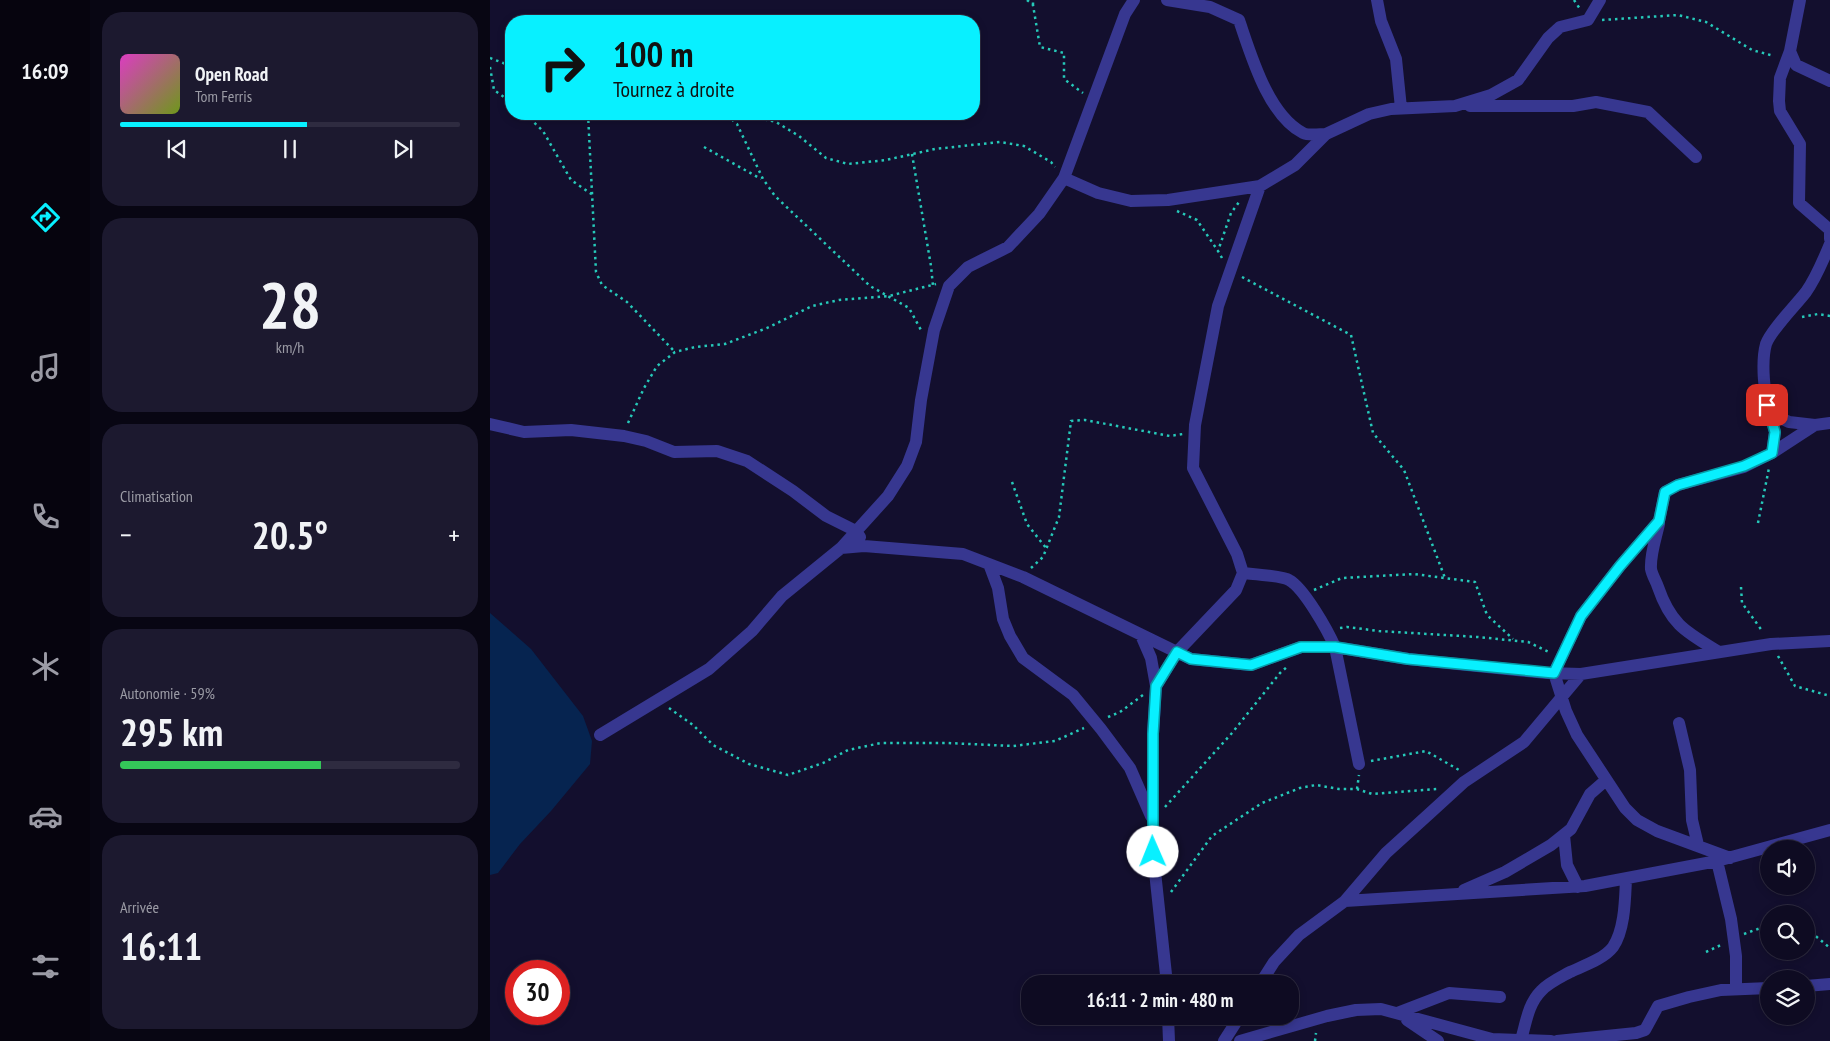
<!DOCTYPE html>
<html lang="fr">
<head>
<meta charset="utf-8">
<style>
	:root { --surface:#0e0b22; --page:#1c192f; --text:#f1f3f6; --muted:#9b9ba5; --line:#2e2b40; --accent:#08f0ff }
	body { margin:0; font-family:"PT Sans Narrow",sans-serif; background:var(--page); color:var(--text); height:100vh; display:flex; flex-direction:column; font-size:19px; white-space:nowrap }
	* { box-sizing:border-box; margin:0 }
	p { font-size:16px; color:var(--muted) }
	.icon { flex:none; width:28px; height:28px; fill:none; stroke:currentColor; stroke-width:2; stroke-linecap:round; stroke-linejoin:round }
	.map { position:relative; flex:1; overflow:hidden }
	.panel { display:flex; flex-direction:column; gap:12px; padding:12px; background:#080613; width:400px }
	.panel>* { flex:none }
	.top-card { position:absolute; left:15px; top:15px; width:475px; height:105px; border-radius:20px; box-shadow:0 2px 8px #0003,0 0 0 1px var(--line); background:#08f0ff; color:#111; overflow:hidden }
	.controls { position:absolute; left:1270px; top:840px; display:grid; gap:10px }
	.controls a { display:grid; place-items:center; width:55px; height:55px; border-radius:50%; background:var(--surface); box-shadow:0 2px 8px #0003,0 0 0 1px var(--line); font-size:25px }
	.speed { position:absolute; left:15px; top:960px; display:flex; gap:10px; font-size:25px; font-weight:700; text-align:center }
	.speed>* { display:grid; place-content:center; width:65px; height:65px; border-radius:50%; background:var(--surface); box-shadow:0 2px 8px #0003,0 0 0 1px var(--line); line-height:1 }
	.speed .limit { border:8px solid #d22; background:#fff; color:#111 }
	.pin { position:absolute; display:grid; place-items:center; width:42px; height:42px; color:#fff; margin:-21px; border-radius:10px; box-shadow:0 2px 8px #0006 }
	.me { position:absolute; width:55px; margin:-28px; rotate:359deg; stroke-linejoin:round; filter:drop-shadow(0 0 4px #0008) }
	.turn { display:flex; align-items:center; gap:18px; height:105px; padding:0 25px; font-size:22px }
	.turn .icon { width:65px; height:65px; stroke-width:2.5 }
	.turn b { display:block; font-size:35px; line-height:42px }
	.big { font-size:38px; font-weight:600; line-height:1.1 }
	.panel .tile { flex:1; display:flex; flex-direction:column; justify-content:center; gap:8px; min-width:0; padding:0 18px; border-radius:20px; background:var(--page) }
	.panel .dial { align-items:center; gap:0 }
	.dial b { font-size:65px; line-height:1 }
	.song { display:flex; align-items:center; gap:15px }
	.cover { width:60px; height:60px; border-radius:8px; background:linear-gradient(135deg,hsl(310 70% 55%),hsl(80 70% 35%)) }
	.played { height:5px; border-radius:2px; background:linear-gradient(90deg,var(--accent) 55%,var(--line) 55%) }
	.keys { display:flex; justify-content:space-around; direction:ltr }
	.heat { display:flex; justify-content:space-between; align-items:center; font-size:28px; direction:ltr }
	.charge { height:8px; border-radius:4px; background:linear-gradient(90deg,#34c759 59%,var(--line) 0) }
	.trip { position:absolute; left:531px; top:975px; width:278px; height:50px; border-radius:20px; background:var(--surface); box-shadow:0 2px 8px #0003,0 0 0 1px var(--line); font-weight:600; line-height:50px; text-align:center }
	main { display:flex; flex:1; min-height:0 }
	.dock { display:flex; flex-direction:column; width:90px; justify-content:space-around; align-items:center; background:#06040e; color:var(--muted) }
	.dock .icon { width:35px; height:35px }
	.dock .on { color:var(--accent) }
	.dock b { font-size:22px; color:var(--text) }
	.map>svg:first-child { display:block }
	.water { fill:#062450 }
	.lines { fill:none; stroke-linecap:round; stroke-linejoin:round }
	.path { stroke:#26c9b9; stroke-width:2.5; stroke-dasharray:2.5 4; stroke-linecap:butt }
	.minor { stroke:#373790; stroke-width:12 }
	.route-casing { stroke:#059ca6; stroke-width:12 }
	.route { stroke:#08f0ff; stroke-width:9 }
</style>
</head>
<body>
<main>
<nav class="dock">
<b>16:09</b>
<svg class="icon on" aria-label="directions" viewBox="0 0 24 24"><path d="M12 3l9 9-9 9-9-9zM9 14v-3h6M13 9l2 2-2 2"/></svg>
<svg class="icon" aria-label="music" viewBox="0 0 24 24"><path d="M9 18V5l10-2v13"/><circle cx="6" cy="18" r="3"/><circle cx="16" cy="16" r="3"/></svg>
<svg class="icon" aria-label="phone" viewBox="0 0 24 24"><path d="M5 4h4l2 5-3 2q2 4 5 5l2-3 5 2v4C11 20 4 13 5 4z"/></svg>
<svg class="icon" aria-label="climate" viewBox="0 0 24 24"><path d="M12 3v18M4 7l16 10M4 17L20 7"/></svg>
<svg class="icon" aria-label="car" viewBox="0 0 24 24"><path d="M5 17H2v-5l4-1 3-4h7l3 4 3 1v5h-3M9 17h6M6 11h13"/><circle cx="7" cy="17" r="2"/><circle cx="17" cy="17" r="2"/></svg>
<svg class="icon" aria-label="filters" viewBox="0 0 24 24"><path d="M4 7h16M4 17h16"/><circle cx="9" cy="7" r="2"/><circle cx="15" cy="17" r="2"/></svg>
</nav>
<section class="panel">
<div class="tile">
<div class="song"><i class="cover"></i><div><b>Open Road</b><p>Tom Ferris</p></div></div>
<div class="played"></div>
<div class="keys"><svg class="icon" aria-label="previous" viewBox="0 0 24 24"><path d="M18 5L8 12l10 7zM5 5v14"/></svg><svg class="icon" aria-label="pause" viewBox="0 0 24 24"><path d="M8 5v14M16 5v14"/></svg><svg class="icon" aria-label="next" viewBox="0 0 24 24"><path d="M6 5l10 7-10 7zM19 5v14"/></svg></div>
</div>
<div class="tile dial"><b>28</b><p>km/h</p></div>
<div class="tile"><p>Climatisation</p>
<div class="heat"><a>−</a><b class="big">20.5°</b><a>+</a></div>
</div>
<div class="tile"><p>Autonomie · 59%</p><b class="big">295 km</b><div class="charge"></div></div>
<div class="tile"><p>Arrivée</p><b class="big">16:11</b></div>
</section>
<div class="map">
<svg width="1340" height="1041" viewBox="0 0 1340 1041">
	<rect width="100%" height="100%" fill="#130f2e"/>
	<path class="water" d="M0,613L41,649L93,716L102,741L100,764L61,811L30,844L8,873L0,875Z"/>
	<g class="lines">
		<path class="path" d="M537,0L543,5L550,47L574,53V79L593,93
			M1084,0L1090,9
			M543,5V0
			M1112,20L1188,15L1216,22L1262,50L1284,56
			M0,58L21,66
			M0,67L4,90L21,102
			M35,114L53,131L81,180L103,195
			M98,114L106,272L112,285L137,302L185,352
			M236,114L264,117L286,122L309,136L336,158L358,164L396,160L445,149L510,142L534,146L561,162L565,167
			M237,115L247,124L273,179L285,196L380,286L419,308L431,330
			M214,147L271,179
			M422,154L441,266L443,286
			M687,211L707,220L728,251
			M732,258L728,251L741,213L749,202
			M752,277L861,335L883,433L914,470L955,578
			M1312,317L1328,314L1340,316
			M138,423L154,388L167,366L185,352L205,347L235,344L277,328L322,306L349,300L399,296L446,284
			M522,482L537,524L556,548
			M1268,523L1279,468
			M541,568L553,557L569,517L581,421L595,420L680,436L693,434
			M1251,587L1252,603L1273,632
			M824,590L852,578L924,574L985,582L997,615L1023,639
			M850,628L857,627L889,631L988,637L1038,642L1061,653
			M1288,656L1305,686L1340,696
			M179,708L203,725L223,745L259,764L298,775L333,763L358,750L391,743H458L523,746L565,741L594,728
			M618,717L630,712L653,695
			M881,761L936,751L969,770
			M867,789L869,775
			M675,807L742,733L790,673L798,666
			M681,892L722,836L772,803L810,788L826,785L849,789H867L882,794L947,789
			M1316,928L1340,948
			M1254,934L1276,926L1279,927
			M1216,952L1231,945
			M728,1016L733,1020
			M825,1041L826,1033"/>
		<path class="minor" d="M644,0L635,14L574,178L608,193L641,201L678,200L770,186
			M677,0L720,7L749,20C761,55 778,115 813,133C819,136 830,134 836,134
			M887,0L891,21L906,59L911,108
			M1310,0L1300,51L1306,65L1340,81
			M1300,51L1290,78L1289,101L1290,111L1310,144L1309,203L1340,230V239
			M980,106H1083L1106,102L1158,112L1206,157
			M1280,413L1285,432L1282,453
			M0,424L34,432L81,430L134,436L156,441L184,452L227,451L257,461L303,491L336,516L366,531L370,537
			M1325,425L1299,422L1280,413C1274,395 1271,362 1276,344C1281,330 1306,305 1316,292C1326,278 1333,261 1340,244
			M1169,524C1166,538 1160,554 1161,569C1162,575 1166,581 1168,587C1181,625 1196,632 1229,652
			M351,548L398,496L417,466L426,442L431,400L444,330L459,286L478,267L518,247L549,214L574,178
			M499,564L508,588L513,619L520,636L533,658L583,695L611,729L640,768L661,816
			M753,573C762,574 793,576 799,580C814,588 838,631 845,647L869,764
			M651,635L661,658L666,686
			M1189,723L1200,770L1202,820L1208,845
			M110,735L219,669L262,631L292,596L351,548L374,546L473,554L533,577L701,659L761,665L811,647H845L918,659L1057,673L1091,674L1281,644L1340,641
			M1074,835L1077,865L1088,887
			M1240,858L1167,831L1147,820L1135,808L1087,735L1076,711L1064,673L1091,616L1130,566L1169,521L1175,492L1188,485L1254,467L1282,453L1325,425L1340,423
			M1227,861L1241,919L1246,956V989
			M974,890L1015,872L1061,845L1081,829L1100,794L1116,780
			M855,901L1095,886L1227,861L1340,830
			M677,984L663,853V734L666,686L687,652L746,590L753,573L747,554L703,468L705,425L728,306L770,186L805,165L836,134L879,114L901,109L965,106L1001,95L1028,80L1058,38L1070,27L1098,20L1110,0
			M770,984L784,962L809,935L855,901L896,853L939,814L974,782L1034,742L1091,674
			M1316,986L1340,984
			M907,1013L959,993L1010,997
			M678,1016L679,1041
			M917,1020L948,1041
			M1031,1040C1036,1023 1038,1004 1051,991C1058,983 1071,977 1080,972C1093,966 1114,959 1123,947C1135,929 1135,899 1136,879
			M734,1041L750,1016
			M750,1041L837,1016L866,1010L891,1009L1002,1039L1061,1041
			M1067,1041L1146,1033L1155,1030L1168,1006L1199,997L1231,990L1279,988"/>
	</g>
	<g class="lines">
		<defs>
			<path id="route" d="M663,852V734L666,686L687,652L701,659L761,665L811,647H845L918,659L1064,673L1091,616L1130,566L1169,521L1175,492L1188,485L1254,466L1282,453L1285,432L1277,405"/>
		</defs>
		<use href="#route" class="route-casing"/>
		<use href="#route" class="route"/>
	</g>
</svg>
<div class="controls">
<a><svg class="icon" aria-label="sound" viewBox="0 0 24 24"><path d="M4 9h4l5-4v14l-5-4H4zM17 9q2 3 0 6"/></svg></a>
<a><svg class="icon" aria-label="search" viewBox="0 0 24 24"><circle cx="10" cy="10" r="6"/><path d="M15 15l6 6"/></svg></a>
<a><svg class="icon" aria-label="layers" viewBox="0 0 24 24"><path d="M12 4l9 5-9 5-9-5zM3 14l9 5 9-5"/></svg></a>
</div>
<div class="speed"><div class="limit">30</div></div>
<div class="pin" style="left:1277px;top:405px;background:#d93025"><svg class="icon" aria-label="arrive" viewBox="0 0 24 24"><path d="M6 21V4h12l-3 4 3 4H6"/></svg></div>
<svg class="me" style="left:663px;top:852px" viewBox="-20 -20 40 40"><circle r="19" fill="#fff"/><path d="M0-13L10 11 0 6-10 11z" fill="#08f0ff"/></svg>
<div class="trip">16:11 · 2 min · 480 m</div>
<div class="top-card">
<div class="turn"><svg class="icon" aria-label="right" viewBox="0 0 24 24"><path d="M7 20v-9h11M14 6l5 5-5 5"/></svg><div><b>100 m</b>Tournez à droite</div></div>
</div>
</div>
</main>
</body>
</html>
